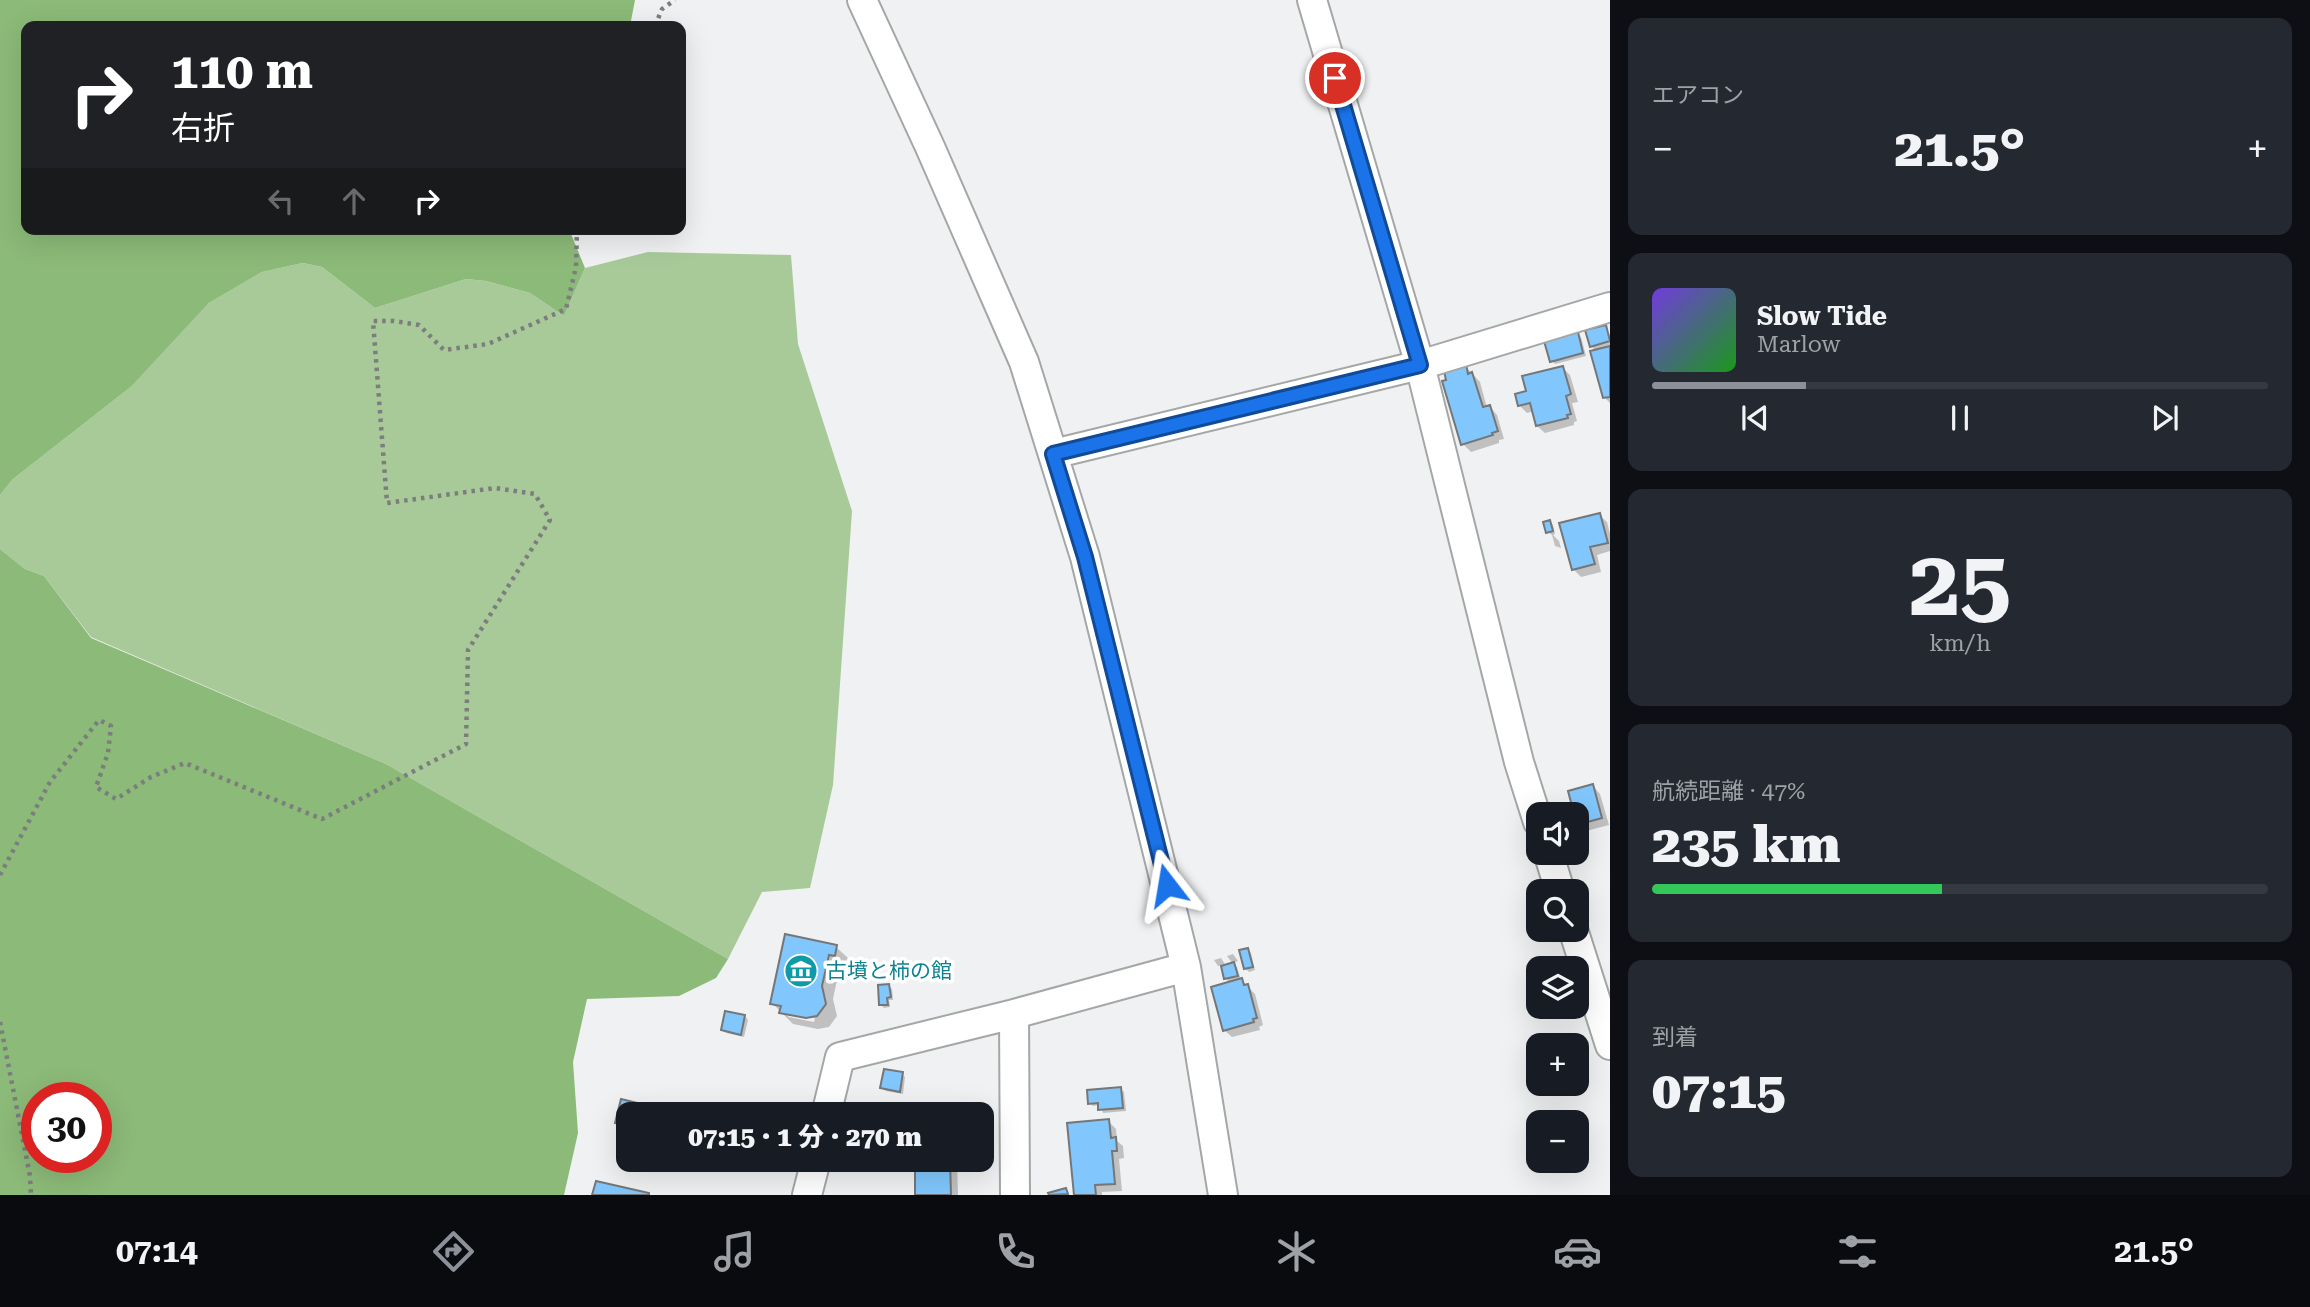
<!DOCTYPE html>
<html lang="ja">
<head>
<meta charset="utf-8">
<style>
	:root { --surface:#171b24; --page:#242831; --text:#f1f3f6; --muted:#9ea1a6; --line:#363941; --accent:#8c9099 }
	body { margin:0; font-family:"Roboto Serif","Noto Sans JP",serif; background:var(--page); color:var(--text); height:100vh; display:flex; flex-direction:column; font-size:26px; white-space:nowrap }
	* { box-sizing:border-box; margin:0 }
	p { font-size:23px; color:var(--muted) }
	.icon { flex:none; width:38px; height:38px; fill:none; stroke:currentColor; stroke-width:2; stroke-linecap:round; stroke-linejoin:round }
	.map { position:relative; flex:1; overflow:hidden }
	.panel { display:flex; flex-direction:column; gap:18px; padding:18px; background:#0d0f14; width:700px }
	.panel>* { flex:none }
	.banner { position:absolute; left:21px; top:21px; width:665px; height:214px; border-radius:14px; box-shadow:0 7px 28px #0002; background:#202124; color:#fff; overflow:hidden }
	.fabs { position:absolute; left:1526px; top:802px; display:grid; gap:14px }
	.fabs a { display:grid; place-items:center; width:63px; height:63px; border-radius:14px; background:var(--surface); box-shadow:0 7px 28px #0002; font-size:35px }
	.speed { position:absolute; left:21px; top:1082px; display:flex; gap:14px; font-size:35px; font-weight:700; text-align:center }
	.speed>* { display:grid; place-content:center; width:91px; height:91px; border-radius:50%; background:var(--surface); box-shadow:0 7px 28px #0002; line-height:1 }
	.speed .limit { border:10px solid #d22; background:#fff; color:#111 }
	.pin { position:absolute; display:grid; place-items:center; width:60px; height:60px; color:#fff; margin:-30px; border:4px solid #fff; border-radius:50%; box-shadow:0 2px 7px #0007 }
	.me { position:absolute; width:77px; margin:-38px; rotate:346deg; stroke-linejoin:round; filter:drop-shadow(0 0 5px #0008) }
	.turn { display:flex; align-items:center; gap:24px; height:147px; padding:0 35px; font-size:32px }
	.turn .icon { width:91px; height:91px; stroke-width:2.5 }
	.turn b { display:block; font-size:49px; line-height:60px }
	.lanes { display:flex; align-items:center; height:66px; padding:0 35px; background:#0003; justify-content:center; gap:35px; direction:ltr }
	.lanes .off { opacity:.35 }
	.big { font-size:52px; font-weight:800; line-height:1.1 }
	.panel .card { flex:1; display:flex; flex-direction:column; justify-content:center; gap:10px; min-width:0; padding:0 24px; border-radius:14px; background:var(--page) }
	.panel .dial { align-items:center; gap:0 }
	.dial b { font-size:91px; line-height:1 }
	.song { display:flex; align-items:center; gap:21px }
	.cover { width:84px; height:84px; border-radius:10px; background:linear-gradient(135deg,hsl(260 70% 55%),hsl(120 70% 35%)) }
	.played { height:7px; border-radius:4px; background:linear-gradient(90deg,var(--accent) 25%,var(--line) 25%) }
	.keys { display:flex; justify-content:space-around; direction:ltr }
	.heat { display:flex; justify-content:space-between; align-items:center; font-size:38px; direction:ltr }
	.charge { height:10px; border-radius:5px; background:linear-gradient(90deg,#34c759 47%,var(--line) 0) }
	.trip { position:absolute; left:616px; top:1102px; width:378px; height:70px; border-radius:14px; background:var(--surface); box-shadow:0 7px 28px #0002; font-weight:800; line-height:70px; text-align:center }
	.tabs { display:flex; height:112px; justify-content:space-around; align-items:center; background:#090b0e; color:var(--muted) }
	.tabs .icon { width:49px; height:49px }
	.tabs .on { color:var(--accent) }
	.tabs b { font-size:32px; color:var(--text) }
	main { display:flex; flex:1; min-height:0 }
	.map>svg:first-child { display:block }
	.green { fill:#a8ca99 }
	.forest { fill:#8cba78; fill-rule:evenodd }
	.shadow { fill:#0003; fill-rule:evenodd }
	.building { fill:#81c7fd; stroke:#757677; stroke-width:2 }
	.lines { fill:none; stroke-linecap:round; stroke-linejoin:round }
	.street-casing { stroke:#a5a7a7; stroke-width:32 }
	.path { stroke:#7c7d7e; stroke-width:4.5; stroke-dasharray:3.5 5; stroke-linecap:butt }
	.street { stroke:#fff; stroke-width:28 }
	.route-casing { stroke:#114b97; stroke-width:18 }
	.route { stroke:#1a73e8; stroke-width:12 }
	.labels { text-anchor:middle; dominant-baseline:central; stroke-width:7; stroke-linejoin:round; paint-order:stroke }
	.culture-label { font-size:21px; fill:#0d838f; stroke:#fff; text-anchor:start }
</style>
</head>
<body>
<main>
<div class="map">
<svg width="1610" height="1195" viewBox="0 0 1610 1195">
	<rect width="100%" height="100%" fill="#f0f1f2"/>
	<path class="green" d="M648,252L791,255L798,344L852,511L833,785L810,888L762,892L728,959L386,764L91,637L44,576L25,569L0,549V495L13,479L132,386L209,303L262,272L303,263L322,267L375,308L466,279L486,281L530,293L564,316L585,268Z"/>
	<path class="forest" d="M0,0H635L630,26H26V229H569L585,268L564,316L530,293L486,281L466,279L375,308L322,267L303,263L262,272L209,303L132,386L13,479L0,495Z
		M0,549L25,569L44,576L91,638L386,764L728,959L716,978L679,996L587,999L573,1062L578,1133L564,1195H0ZM37,1097H96V1157H37Z"/>
	<path class="shadow" d="M1605,327L1610,335V403L1605,398L1596,351L1591,346Z
		M1577,334L1581,337L1586,356L1555,364L1552,361Z
		M1465,366L1480,382L1487,408L1490,407L1497,415L1504,439L1499,440V443L1471,452L1463,444Z
		M1563,368L1570,375L1578,402L1572,403L1577,421L1574,422V425L1545,433L1537,426L1534,411L1527,413L1519,405Z
		M1599,515L1607,522L1610,534V551L1597,555L1601,572L1581,577L1573,569Z
		M1550,522L1553,525L1555,534L1553,535L1559,541L1561,548L1555,546L1552,535L1548,532Z
		M1593,786L1600,794L1609,825L1586,831L1579,824L1577,814Z
		M836,947L848,958L846,967L840,966L833,999L837,1016L829,1027L818,1029L793,1024L772,1003ZM784,1012L815,1018L814,1022L789,1017Z
		M1247,950L1251,953L1255,970L1249,972L1245,968Z
		M1233,954L1238,961L1232,963L1237,967L1241,980L1255,994L1263,1025L1259,1027L1260,1030L1232,1037L1224,1030L1230,983L1226,979L1222,965L1218,966L1214,960L1221,958L1226,966L1233,964L1227,956Z
		M888,986L892,989L893,1000H889L890,1007L884,1008L881,1005Z
		M745,1016L748,1020L744,1037L726,1033L723,1030Z
		M902,1074L905,1077L903,1094L886,1091L882,1088Z
		M1120,1089L1124,1092L1126,1111L1103,1113L1100,1105L1093,1106L1090,1103Z
		M622,1101L661,1111L665,1115H628V1131L625,1130L617,1122Z
		M1108,1121L1116,1129L1117,1141L1123,1146L1124,1158L1119,1159L1122,1191L1102,1192V1195H1076Z
		M916,1160H957L958,1195H917Z"/>
	<path class="building" d="M1606,325L1610,341L1590,347L1585,330Z
		M1578,332L1583,353L1550,362L1544,341Z
		M1610,346V397L1603,398L1590,351Z
		M1466,364L1468,374L1472,372L1483,407L1490,405L1498,431L1492,433L1493,435L1461,445L1442,381L1446,380L1444,371Z
		M1563,366L1571,394L1566,396L1571,414L1567,415L1568,418L1536,426L1530,403L1518,406L1515,394L1526,391L1522,376Z
		M1600,513L1608,543L1590,547L1595,564L1572,570L1559,523Z
		M1550,520L1553,531L1546,533L1543,522Z
		M1593,784L1602,818L1577,825V814H1574L1568,791Z
		M785,934L837,945L835,956L829,955L822,986L826,1004L817,1016L806,1018L779,1013L781,1006L770,1004Z
		M1248,948L1253,967L1244,969L1239,950Z
		M1234,962L1238,976L1224,979L1221,966Z
		M1242,978L1244,985L1248,984L1257,1018L1253,1019L1254,1022L1223,1031L1211,987Z
		M889,984L891,997L887,998L888,1005H879L878,985Z
		M725,1011L745,1015L741,1035L721,1030Z
		M884,1069L903,1072L900,1092L880,1088Z
		M1121,1087L1123,1108L1098,1110V1103L1088,1104L1087,1090Z
		M621,1099L662,1109L661,1115H628V1126L615,1123Z
		M1109,1119L1111,1138L1116,1137L1117,1151H1112L1115,1184L1095,1185L1096,1195H1074L1067,1123Z
		M915,1160H950L951,1195H915Z
		M596,1181L649,1193V1195H592Z
		M1066,1188L1068,1194L1049,1195L1048,1193Z"/>
	<g class="lines">
		<defs>
			<path id="street" d="M862,0L930,147L1024,362L1085,557L1186,967L1223,1195
				M1312,0L1420,365L1519,762L1538,822
				M1053,454L1420,365L1610,307
				M1548,852L1560,891
				M1573,929L1610,1045
				M1014,1014L1015,1195
				M826,1115L840,1057L1014,1014L1186,967
				M807,1195L816,1160"/>
		</defs>
		<use href="#street" class="street-casing"/>
		<path class="path" d="M655,26L662,9L675,0
			M0,875L50,782L99,720L111,726L108,753L96,787L116,799L151,777L185,763L322,819L466,744L468,650L550,520L535,494L495,488L387,503L373,321H394L419,325L444,350L488,344L566,309L576,267L577,229
			M0,1022L30,1176L31,1195"/>
		<use href="#street" class="street"/>
	</g>
	<g class="lines">
		<defs>
			<path id="route" d="M1167,885L1085,557L1053,454L1420,365L1335,78"/>
		</defs>
		<use href="#route" class="route-casing"/>
		<use href="#route" class="route"/>
	</g>
	<defs>
		<symbol id="museum-disc" viewBox="-11 -11 22 22"><circle r="9.5" fill="#0f9aa8" stroke="#fff"/><path d="M0-6L6-3V-2H-6V-3ZM-5-1h2V3h-2ZM-1-1h2V3h-2ZM3-1h2V3H3ZM-6 4H6V6H-6Z" fill="#fff"/></symbol>
	</defs>
	<g fill-rule="evenodd">
		<use href="#museum-disc" x="782" y="952" width="38" height="38"/>
	</g>
	<g class="labels">
		<g class="culture-label">
			<text x="826" y="971">古墳と柿の館</text>
		</g>
	</g>
</svg>
<div class="fabs">
<a><svg class="icon" aria-label="sound" viewBox="0 0 24 24"><path d="M4 9h4l5-4v14l-5-4H4zM17 9q2 3 0 6"/></svg></a>
<a><svg class="icon" aria-label="search" viewBox="0 0 24 24"><circle cx="10" cy="10" r="6"/><path d="M15 15l6 6"/></svg></a>
<a><svg class="icon" aria-label="layers" viewBox="0 0 24 24"><path d="M12 4l9 5-9 5-9-5zM3 14l9 5 9-5"/></svg></a>
<a>+</a>
<a>−</a>
</div>
<div class="speed"><div class="limit">30</div></div>
<div class="pin" style="left:1335px;top:78px;background:#d93025"><svg class="icon" aria-label="arrive" viewBox="0 0 24 24"><path d="M6 21V4h12l-3 4 3 4H6"/></svg></div>
<svg class="me" style="left:1167px;top:885px" viewBox="-20 -20 40 40"><path d="M0-17L14 15 0 8-14 15z" fill="#1a73e8" stroke="#fff" stroke-width="4"/></svg>
<div class="trip">07:15 · 1 分 · 270 m</div>
<div class="banner">
<div class="turn"><svg class="icon" aria-label="right" viewBox="0 0 24 24"><path d="M7 20v-9h11M14 6l5 5-5 5"/></svg><div><b>110 m</b>右折</div></div>
<div class="lanes"><svg class="icon off" aria-label="left" viewBox="0 0 24 24"><path d="M17 20v-9H6M10 6l-5 5 5 5"/></svg><svg class="icon off" aria-label="ahead" viewBox="0 0 24 24"><path d="M12 20V5M6 11l6-6 6 6"/></svg><svg class="icon" aria-label="right" viewBox="0 0 24 24"><path d="M7 20v-9h11M14 6l5 5-5 5"/></svg></div>
</div>
</div>
<section class="panel">
<div class="card"><p>エアコン</p>
<div class="heat"><a>−</a><b class="big">21.5°</b><a>+</a></div>
</div>
<div class="card">
<div class="song"><i class="cover"></i><div><b>Slow Tide</b><p>Marlow</p></div></div>
<div class="played"></div>
<div class="keys"><svg class="icon" aria-label="previous" viewBox="0 0 24 24"><path d="M18 5L8 12l10 7zM5 5v14"/></svg><svg class="icon" aria-label="pause" viewBox="0 0 24 24"><path d="M8 5v14M16 5v14"/></svg><svg class="icon" aria-label="next" viewBox="0 0 24 24"><path d="M6 5l10 7-10 7zM19 5v14"/></svg></div>
</div>
<div class="card dial"><b>25</b><p>km/h</p></div>
<div class="card"><p>航続距離 · 47%</p><b class="big">235 km</b><div class="charge"></div></div>
<div class="card"><p>到着</p><b class="big">07:15</b></div>
</section>
</main>
<nav class="tabs">
<b>07:14</b>
<svg class="icon on" aria-label="directions" viewBox="0 0 24 24"><path d="M12 3l9 9-9 9-9-9zM9 14v-3h6M13 9l2 2-2 2"/></svg>
<svg class="icon" aria-label="music" viewBox="0 0 24 24"><path d="M9 18V5l10-2v13"/><circle cx="6" cy="18" r="3"/><circle cx="16" cy="16" r="3"/></svg>
<svg class="icon" aria-label="phone" viewBox="0 0 24 24"><path d="M5 4h4l2 5-3 2q2 4 5 5l2-3 5 2v4C11 20 4 13 5 4z"/></svg>
<svg class="icon" aria-label="climate" viewBox="0 0 24 24"><path d="M12 3v18M4 7l16 10M4 17L20 7"/></svg>
<svg class="icon" aria-label="car" viewBox="0 0 24 24"><path d="M5 17H2v-5l4-1 3-4h7l3 4 3 1v5h-3M9 17h6M6 11h13"/><circle cx="7" cy="17" r="2"/><circle cx="17" cy="17" r="2"/></svg>
<svg class="icon" aria-label="filters" viewBox="0 0 24 24"><path d="M4 7h16M4 17h16"/><circle cx="9" cy="7" r="2"/><circle cx="15" cy="17" r="2"/></svg>
<b>21.5°</b>
</nav>
</body>
</html>
